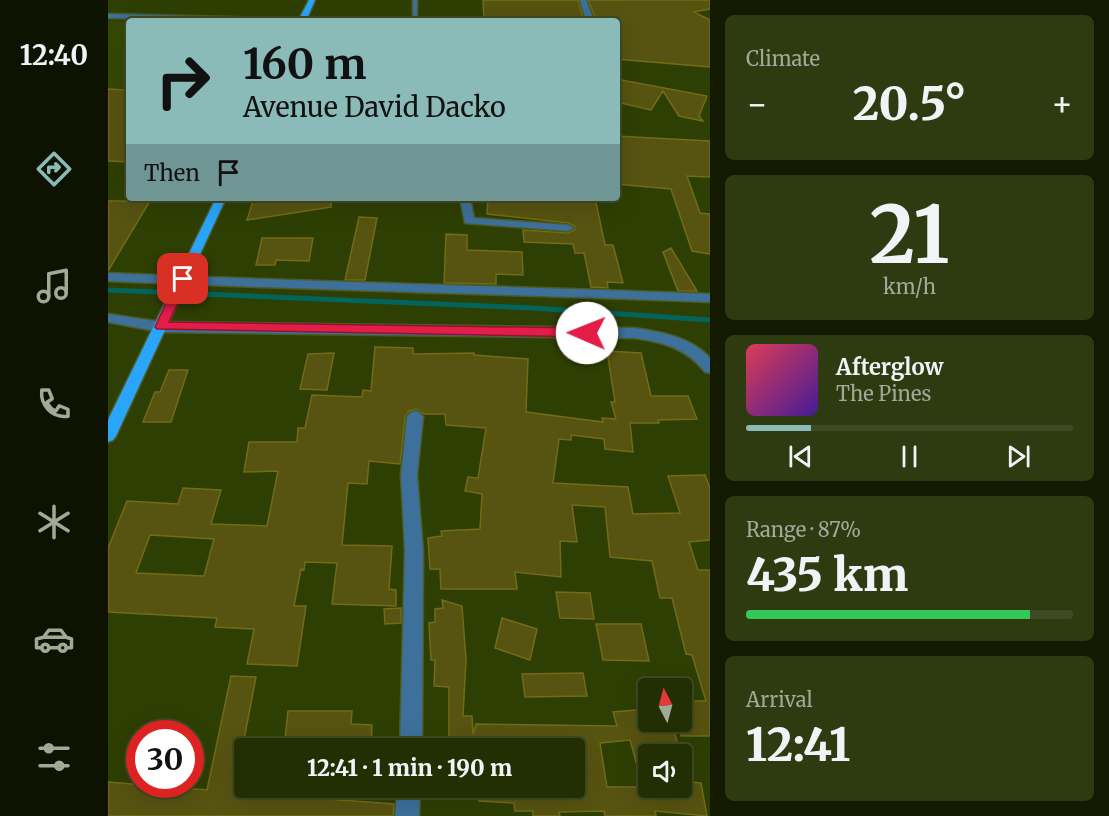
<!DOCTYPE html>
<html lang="en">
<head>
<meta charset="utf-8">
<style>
	:root { --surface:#222f02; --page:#2e3b11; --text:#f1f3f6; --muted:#a2a999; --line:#3f4a24; --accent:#8bbbb9 }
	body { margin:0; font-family:Merriweather,serif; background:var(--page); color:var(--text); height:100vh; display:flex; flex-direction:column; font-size:22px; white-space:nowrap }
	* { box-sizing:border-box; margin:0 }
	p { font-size:20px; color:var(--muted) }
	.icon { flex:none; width:33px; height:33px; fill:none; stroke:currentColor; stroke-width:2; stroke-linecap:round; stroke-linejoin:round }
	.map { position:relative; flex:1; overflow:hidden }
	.details { display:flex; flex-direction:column; gap:15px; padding:15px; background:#131a01; width:399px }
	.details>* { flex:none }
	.guide { position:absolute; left:18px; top:18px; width:494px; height:183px; border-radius:6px; box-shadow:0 6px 24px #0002,0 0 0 2px var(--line); background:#8bbbb9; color:#111; overflow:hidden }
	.needle { width:39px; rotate:354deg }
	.buttons { position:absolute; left:530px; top:678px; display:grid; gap:12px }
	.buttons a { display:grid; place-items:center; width:54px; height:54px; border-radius:6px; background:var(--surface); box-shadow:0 6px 24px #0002,0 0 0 2px var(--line); font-size:30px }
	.speed { position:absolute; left:18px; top:720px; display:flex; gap:12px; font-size:30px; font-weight:700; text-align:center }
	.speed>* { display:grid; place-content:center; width:78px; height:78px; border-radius:50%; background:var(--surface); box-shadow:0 6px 24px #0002,0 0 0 2px var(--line); line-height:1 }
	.speed .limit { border:9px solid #d22; background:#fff; color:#111 }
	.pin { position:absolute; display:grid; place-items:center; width:51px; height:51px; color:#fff; margin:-26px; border-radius:12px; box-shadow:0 3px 9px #0006 }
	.me { position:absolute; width:66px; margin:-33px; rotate:271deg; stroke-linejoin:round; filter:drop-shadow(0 0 4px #0008) }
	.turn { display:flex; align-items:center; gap:21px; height:126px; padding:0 18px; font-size:27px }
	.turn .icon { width:78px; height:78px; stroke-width:2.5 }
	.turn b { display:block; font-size:42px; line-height:51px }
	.then { display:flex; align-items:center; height:57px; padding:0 18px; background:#0003; gap:12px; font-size:22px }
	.big { font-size:45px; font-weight:800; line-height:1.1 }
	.details .card { flex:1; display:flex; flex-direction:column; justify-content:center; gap:9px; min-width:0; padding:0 21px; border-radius:9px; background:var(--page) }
	.details .dial { align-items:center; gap:0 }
	.dial b { font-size:78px; line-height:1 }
	.song { display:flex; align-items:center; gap:18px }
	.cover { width:72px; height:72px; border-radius:9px; background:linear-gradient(135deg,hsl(350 70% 55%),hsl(260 70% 35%)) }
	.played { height:6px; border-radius:3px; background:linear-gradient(90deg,var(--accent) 20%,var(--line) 20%) }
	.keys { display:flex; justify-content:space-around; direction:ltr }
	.heat { display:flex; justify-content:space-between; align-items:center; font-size:33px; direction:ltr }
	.charge { height:9px; border-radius:4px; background:linear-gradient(90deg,#34c759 87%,var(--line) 0) }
	.trip { position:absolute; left:126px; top:738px; width:351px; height:60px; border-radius:6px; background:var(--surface); box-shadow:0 6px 24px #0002,0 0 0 2px var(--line); font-weight:800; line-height:60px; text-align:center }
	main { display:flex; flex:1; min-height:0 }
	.dock { display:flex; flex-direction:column; width:108px; justify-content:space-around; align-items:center; background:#0e1301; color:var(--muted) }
	.dock .icon { width:42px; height:42px }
	.dock .selected { color:var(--accent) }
	.dock b { font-size:27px; color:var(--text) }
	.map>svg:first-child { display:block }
	.built { fill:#354804 }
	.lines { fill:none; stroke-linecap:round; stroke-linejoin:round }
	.stream { stroke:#01655d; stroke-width:5 }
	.building { fill:#575311; stroke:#726c14; stroke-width:1.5; fill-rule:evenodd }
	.lane-casing { stroke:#4c5c24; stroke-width:3 }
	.street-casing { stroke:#4c5c24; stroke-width:3 }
	.primary-casing { stroke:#4c5c24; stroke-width:3 }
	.lane { fill:#3d709b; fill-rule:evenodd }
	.street { fill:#3d709b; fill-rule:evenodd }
	.primary { fill:#29a5fc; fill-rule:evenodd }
	.route { fill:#e11d48; stroke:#92132f; stroke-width:1.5 }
</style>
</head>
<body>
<main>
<nav class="dock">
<b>12:40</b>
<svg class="icon selected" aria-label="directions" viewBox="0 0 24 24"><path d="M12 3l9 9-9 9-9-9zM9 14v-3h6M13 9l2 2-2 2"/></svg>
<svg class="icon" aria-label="music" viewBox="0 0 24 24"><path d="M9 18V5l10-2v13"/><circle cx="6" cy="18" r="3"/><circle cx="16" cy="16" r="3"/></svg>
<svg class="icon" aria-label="phone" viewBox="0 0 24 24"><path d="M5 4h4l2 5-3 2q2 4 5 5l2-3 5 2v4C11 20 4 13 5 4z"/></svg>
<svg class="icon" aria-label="climate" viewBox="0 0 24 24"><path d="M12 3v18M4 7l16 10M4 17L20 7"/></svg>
<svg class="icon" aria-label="car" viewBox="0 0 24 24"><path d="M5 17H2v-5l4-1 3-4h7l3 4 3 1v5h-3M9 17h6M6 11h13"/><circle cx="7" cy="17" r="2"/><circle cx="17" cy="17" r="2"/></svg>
<svg class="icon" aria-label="filters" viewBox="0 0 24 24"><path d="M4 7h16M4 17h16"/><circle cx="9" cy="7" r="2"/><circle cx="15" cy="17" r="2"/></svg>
</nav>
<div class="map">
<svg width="602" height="816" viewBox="0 0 602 816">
	<rect width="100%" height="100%" fill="#2e3f03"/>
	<path class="built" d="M0,21L21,22V88H0Z"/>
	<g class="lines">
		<path class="stream" d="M0,290L425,308L602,320"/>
	</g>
	<path class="building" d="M375,0H470L475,18L461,17L462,20L455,21L376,19Z
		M480,0H602V9L586,12L602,20V67L508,59V20L488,19Z
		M508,79L599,96L591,116L595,121L571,116L555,91L543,110L508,102Z
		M0,89L21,90V162L0,161Z
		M508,136L602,141V177L579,176L592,213L602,214V254L584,251L563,189L508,184Z
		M146,198H223V207L139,220Z
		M380,198H487L497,245H505L515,283L499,282L500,288L483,287L476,253H467L465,244L416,242L415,230L460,233L467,230V226L460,223L379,214Z
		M0,201H42L0,271Z
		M251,217L269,218L257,280H237Z
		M338,234L359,235V250L414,252L415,275L388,274V284L336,283Z
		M154,238H205L201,261L168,260L167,265H148Z
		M563,248L589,291H570L555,252Z
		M267,347L305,348V354L366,353V355L420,359L418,412L495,422L494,418L508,419L503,402H507L499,351L533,353L543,396H580L589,419L550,420L551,423H522L525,452L497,449L496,439L463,435V440L451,439L445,483L520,487L525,514L572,513L560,476L597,475L602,488V540L581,542L590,570H602V736H573V701H598L584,655L578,654L564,598H552L544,561L502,557L497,507L464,505L469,542L452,541L453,577L407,572L409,589H333L332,569H322L320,538L334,536L333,531L372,529L374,494L357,491L360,477L370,478L378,428L338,425L337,414H316L308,409L301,411L297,417L292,464L261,461L259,484L240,483L234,545L284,546L281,589L288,590V606L224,604L229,563L197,562L196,570L193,569L186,606H198L189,666L139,664L146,629L107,627L109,618L0,612V548L19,501L70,504L75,488L113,490L103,524L159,526L170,471L136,472L141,442H189L190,428H197L204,395L254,397L255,390L263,391ZM42,535L106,539L96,576L28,573Z
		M226,353L219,390L192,389L200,354Z
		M61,370H80L63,422H35L47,392H52Z
		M448,592L482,593L486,619L452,618Z
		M334,600L354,606L358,659L355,716H364L365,734L368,724L509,726L505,712L540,709V722H563L573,754H540V787H536L573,788V781L593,783L599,816L547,811L548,816H497L496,811L451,812L452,816H425V811H407L406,803L371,801V788H466V748H341V687L326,686L327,660H323L321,623L327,622V609L335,608ZM522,740L535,787H499L492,743Z
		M293,608V623L277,624L276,609Z
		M394,618L429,629L422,660L387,648Z
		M488,624H533L541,661L495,660Z
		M475,673L479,696L417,697L414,674Z
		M123,676L148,677L126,792L286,804L285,816H0V782L99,790Z
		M180,711H244L243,724L264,725L263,748H176Z"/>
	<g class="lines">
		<defs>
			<path id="lane" d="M305,0H309V21H305Z"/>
			<path id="street" d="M472,0H478L486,21H478Z
				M0,14L194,19L198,21L0,18Z
				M352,198H362L366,218L460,225L466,228L460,231L357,223Z
				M0,273C201,282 401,286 602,294V302C401,294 201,290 0,281Z
				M0,314L53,322L526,328C554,332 583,337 602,358V373L597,372C578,348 555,342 526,338L53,332L0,322Z
				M307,411L312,413L315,417L309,475L315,551L314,748H292L297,551L293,475L299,417L302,413Z
				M290,788H312L311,816H287Z"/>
			<path id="primary" d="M201,0H207L198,21H190Z
				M108,198H118L8,436L5,440L0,442V420Z"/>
		</defs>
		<use href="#lane" class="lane-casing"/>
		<use href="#street" class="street-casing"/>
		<use href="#primary" class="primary-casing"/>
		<use href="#lane" class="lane"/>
		<use href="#street" class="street"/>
		<use href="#primary" class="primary"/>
	</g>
	<path class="route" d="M75,276L81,279L61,322L479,328L485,333L479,337L49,329L47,327L69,279Z"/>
</svg>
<div class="buttons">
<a><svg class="needle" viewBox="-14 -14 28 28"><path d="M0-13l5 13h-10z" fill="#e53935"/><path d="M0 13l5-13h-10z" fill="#a2a999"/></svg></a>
<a><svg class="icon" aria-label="sound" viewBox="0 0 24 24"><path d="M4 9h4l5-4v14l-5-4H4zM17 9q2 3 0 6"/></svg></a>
</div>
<div class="speed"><div class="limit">30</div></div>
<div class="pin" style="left:75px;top:279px;background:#d93025"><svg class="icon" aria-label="arrive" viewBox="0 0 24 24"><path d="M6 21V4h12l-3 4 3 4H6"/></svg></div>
<svg class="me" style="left:479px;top:333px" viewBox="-20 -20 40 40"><circle r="19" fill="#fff"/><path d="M0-13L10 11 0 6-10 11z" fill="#e11d48"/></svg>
<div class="trip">12:41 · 1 min · 190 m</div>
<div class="guide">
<div class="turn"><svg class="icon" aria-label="right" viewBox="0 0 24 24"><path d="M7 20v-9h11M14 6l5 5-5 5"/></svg><div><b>160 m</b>Avenue David Dacko</div></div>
<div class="then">Then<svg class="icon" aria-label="arrive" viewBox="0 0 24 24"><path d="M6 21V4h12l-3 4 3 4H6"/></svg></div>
</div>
</div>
<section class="details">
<div class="card"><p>Climate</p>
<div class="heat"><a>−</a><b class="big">20.5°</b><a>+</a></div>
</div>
<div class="card dial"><b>21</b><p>km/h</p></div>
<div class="card">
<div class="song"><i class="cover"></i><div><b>Afterglow</b><p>The Pines</p></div></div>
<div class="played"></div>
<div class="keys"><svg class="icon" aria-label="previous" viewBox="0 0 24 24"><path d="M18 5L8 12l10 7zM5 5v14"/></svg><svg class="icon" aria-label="pause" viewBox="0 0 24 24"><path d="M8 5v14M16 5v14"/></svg><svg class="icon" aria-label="next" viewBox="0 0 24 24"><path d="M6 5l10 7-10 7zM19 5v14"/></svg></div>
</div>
<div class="card"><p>Range · 87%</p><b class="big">435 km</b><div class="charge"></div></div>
<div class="card"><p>Arrival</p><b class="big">12:41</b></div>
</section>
</main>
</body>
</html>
